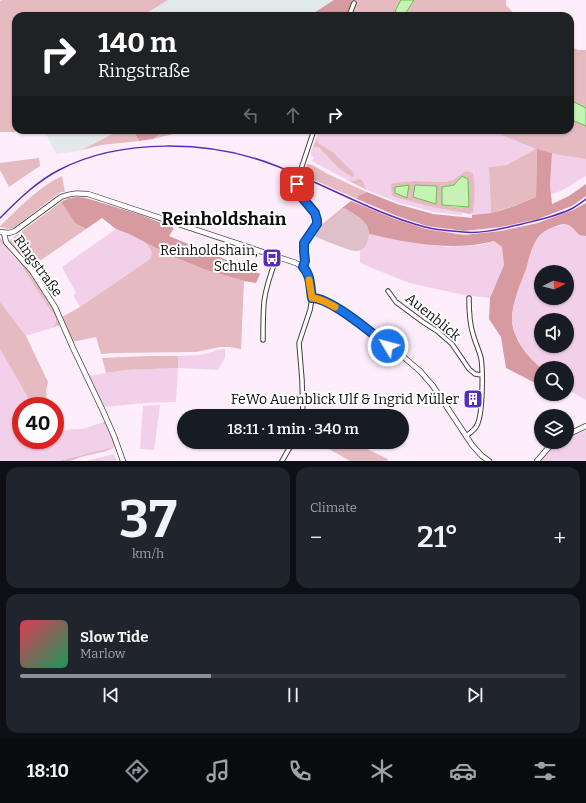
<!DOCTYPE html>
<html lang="en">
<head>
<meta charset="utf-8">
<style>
	:root { --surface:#171b24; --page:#20242c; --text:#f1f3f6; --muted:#9ea1a6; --line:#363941; --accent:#8c9099 }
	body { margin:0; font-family:Bitter,serif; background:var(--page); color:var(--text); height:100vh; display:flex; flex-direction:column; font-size:15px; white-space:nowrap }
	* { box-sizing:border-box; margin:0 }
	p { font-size:13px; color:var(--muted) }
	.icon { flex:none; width:22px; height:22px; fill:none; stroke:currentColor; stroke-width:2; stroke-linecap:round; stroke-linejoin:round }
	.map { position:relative; height:461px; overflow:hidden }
	.drawer { display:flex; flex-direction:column; gap:6px; padding:6px; background:#0d0f14; flex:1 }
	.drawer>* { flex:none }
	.hud { position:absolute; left:12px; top:12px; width:562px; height:122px; border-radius:12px; box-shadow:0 1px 3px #0004; background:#202124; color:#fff; overflow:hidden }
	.needle { width:26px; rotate:84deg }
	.controls { position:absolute; left:534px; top:265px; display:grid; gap:8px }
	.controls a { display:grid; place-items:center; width:40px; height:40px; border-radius:50%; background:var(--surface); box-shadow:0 1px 3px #0004; font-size:20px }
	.speed { position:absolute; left:12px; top:397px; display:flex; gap:8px; font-size:20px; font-weight:700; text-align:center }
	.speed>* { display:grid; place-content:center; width:52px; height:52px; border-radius:50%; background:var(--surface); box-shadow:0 1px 3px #0004; line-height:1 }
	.speed .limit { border:6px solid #d22; background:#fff; color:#111 }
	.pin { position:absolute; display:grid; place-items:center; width:34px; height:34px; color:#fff; margin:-17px; border-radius:8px; box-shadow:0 2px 6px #0006 }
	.me { position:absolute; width:44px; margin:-22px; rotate:307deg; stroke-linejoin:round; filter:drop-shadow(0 0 3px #0008) }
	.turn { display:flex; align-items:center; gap:14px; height:84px; padding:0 20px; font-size:18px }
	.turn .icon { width:52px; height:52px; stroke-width:2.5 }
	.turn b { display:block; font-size:28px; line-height:34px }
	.lanes { display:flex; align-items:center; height:38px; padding:0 20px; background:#0003; justify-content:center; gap:20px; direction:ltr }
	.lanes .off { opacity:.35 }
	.big { font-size:30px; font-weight:600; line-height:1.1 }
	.drawer .card { flex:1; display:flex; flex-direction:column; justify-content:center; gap:6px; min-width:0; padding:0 14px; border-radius:12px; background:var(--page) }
	.drawer .dial { align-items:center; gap:0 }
	.dial b { font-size:52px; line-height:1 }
	.song { display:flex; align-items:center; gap:12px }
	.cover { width:48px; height:48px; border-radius:6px; background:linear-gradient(135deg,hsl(350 70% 55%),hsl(150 70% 35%)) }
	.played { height:4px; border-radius:2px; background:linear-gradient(90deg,var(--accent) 35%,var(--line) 35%) }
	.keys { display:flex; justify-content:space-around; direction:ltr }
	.heat { display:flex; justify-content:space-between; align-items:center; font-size:22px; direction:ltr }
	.drawer .tiles { flex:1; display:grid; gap:6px; grid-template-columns:1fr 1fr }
	.card:last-child { grid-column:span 2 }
	.trip { position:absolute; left:177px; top:409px; width:232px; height:40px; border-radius:20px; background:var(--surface); box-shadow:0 1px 3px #0004; font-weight:600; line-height:40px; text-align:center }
	.dock { display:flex; height:64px; justify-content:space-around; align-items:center; background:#090b0e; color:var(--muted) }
	.dock .icon { width:28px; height:28px }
	.dock .selected { color:var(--accent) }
	.dock b { font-size:18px; color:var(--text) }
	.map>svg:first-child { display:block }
	.industrial { fill:#e2e9eb }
	.farmland { fill:#f2d0e9; fill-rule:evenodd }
	.green { fill:#e6bac1; fill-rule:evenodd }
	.forest { fill:#d69aa0 }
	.cemetery { fill:#dec0ca }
	.water { fill:#c6f2b6; stroke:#62c541 }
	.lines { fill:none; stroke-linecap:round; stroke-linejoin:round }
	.minor-casing { stroke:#404040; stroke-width:5.5 }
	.tertiary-casing { stroke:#404040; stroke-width:6 }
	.minor { stroke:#fff; stroke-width:3.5 }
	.tertiary { stroke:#fff; stroke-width:4.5 }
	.rail { stroke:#562db5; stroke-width:1.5 }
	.route-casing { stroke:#114b97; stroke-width:10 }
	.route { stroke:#1a73e8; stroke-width:7 }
	.slow { stroke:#f59e0b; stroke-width:7 }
	.labels { text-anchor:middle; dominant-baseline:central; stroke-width:4; stroke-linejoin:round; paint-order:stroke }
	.poi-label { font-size:14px; fill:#0d0d0d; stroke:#fff; text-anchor:end }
	.street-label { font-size:14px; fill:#0d0d0d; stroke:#fff }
	.district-label { font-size:18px; font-weight:bold; fill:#0d0d0d; stroke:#fff }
</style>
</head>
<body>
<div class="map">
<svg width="586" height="461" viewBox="0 0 586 461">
	<rect width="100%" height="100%" fill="#feeefc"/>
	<path class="industrial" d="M168,0H334L309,16H142Z
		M47,130H120L81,151L56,154L46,134Z"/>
	<path class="farmland" d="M319,130H490L537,149L505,165L489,167L491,213L472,215L474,205V193L463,173L453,180L445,182L415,181L393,183L445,210L462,213V215L434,212L397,202L367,190L356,180L352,181H349L312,161L314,158L311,155V152L313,147H316L323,152L343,171L350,176L353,172L333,152L318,143L317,137Z
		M552,153L559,155L586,159V176L563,190L553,194L551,193L550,185Z
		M566,224L573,227L579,234L586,236V400L567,389V368H541L535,363L523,348L515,334L512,320L514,300L534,244L541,234L550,228ZM541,272H567V298H541ZM541,320H567V346H541Z
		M116,229L129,234L145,242L150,250L152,254V257L150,259L80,307L73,295L76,293L62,267Z
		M369,234L386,238L446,247L480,245L494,241L502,247L504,265L490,298L464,295L409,283L360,263V251L367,244Z
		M0,242L5,246L27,272L52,311L55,319L56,322L55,325L51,328L26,336L0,302Z
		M0,349L30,400L39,406H21V440H55V433L72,429H82L101,423L106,425L114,446L110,448L59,461H0Z
		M222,349H225V358L218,370L178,368L176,402L145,403L104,407L88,376L126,370L178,368V356L200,355Z
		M160,405L154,450L140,449L143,406Z
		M586,430V461H541L551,448L559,442H567V438Z
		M114,454L117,461H86Z"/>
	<path class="green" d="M2,0H168L142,16H16V130H32L12,132H0V1Z
		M352,0H506V5L516,16H353L354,12L349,10Z
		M570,46L578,50H586V159L559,155L537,149L536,197L511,207L491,213L489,167L506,165L536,149L490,130H570Z
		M120,130H122L124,133L134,132L139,141L101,145L82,150Z
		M166,130H190L153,139Z
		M317,137L318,143L333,152L353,172L354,176L353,177C341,173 329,157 319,148L316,147H313L312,149Z
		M39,158L40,166L28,174L9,187L0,170V163Z
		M307,164C315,165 322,171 330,175C342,181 354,186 367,192L358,196L357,199L303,175Z
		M467,171L473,173C475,184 475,201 473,212L470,214C444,210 419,204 395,197L392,195L391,185L393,183L415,181L445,182L453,180L463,173ZM462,176L469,207H457L442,205V187L454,185Z
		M62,176L65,192H61L55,196L14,228L8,229L0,227V226C19,208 38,187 62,176Z
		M359,179L362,180L365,187L367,190L349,181H352Z
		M61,202L75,223L86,229L31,267L9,241Z
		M342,208L346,209L321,228L315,230Z
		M0,238L29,271L54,310L60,325L51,328C54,326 56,324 56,320C54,313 47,305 43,299C30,279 19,257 0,242Z
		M145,242L174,257L206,270L244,281L241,349L230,347H220L196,352L112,353L101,354L96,337L72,342L62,317L80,307L150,259C155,253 148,247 145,242Z
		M0,302L26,336L48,382L46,391L48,406H39L30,401L0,349Z
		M149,356H178V368L126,370L106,373L102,358Z
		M106,422L115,445L113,448L106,451L81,457L70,461H59L110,448L114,446L106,425L101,423Z
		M334,442H352L388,459L387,461H350L329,449Z"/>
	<path class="forest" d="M334,0H352L349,10L345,16H309Z
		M122,130H166L153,139L139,141L134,132L123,133Z
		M537,149L552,153L550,185L552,204L569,196L586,184V196L572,206L538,219L501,227L464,231L427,226L397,216L357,199L358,196L367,192L397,204L433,214L472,218V215C479,214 485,214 491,213C507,210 521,203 536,197Z
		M77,197L86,198L141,215L174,228L169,236L260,274L256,283L244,281L206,270L174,257L129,234L116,229L102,218L86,229L75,223L61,202L69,198Z
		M351,201L395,219L426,229L464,235L501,231L538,223L573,210L586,203V236C584,236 582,235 580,235C575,232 573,225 565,224C558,224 545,230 540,235C532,244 529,258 526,269C520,285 512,302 512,319C512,338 528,357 541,368V386L506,368L501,337L489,319L490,298L504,265L502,247L494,241C453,252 409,243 369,234L367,226L346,209L342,208Z"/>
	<path class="cemetery" d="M346,209C353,213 361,217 366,224C372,232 369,251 356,251C353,251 350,250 347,249C335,245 323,240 312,235L315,230L322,227Z"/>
	<path class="water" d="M401,0H414L405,14L404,16H395L396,9Z
		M570,100L586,108V126L570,119Z
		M462,176L468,179L469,207L442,205V187L454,185Z
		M409,185L407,198L395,193V187Z
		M415,185L437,186L436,204L413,197Z"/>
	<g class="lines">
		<defs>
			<path id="minor" d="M349,16L354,3
				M303,267L305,261L304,252V243L317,224V220L315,213L300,195L298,190L297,181L314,130
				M388,291L396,302L423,322L437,331L452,344L469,369L475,374L482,375
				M263,340C263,328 263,315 264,302C266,287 271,272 277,257
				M303,416L302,380L299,343L310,310L312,298
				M466,436C470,433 475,430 477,425C483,414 483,371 481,358C479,350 475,342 473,334C469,322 469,310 469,298
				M282,461L293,442"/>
			<path id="tertiary" d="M0,232L9,233L15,231L61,197C71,193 77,193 88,194L296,263C312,272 310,282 312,298H315L321,300L342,311L400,354L420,371L433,386L472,445L482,456L489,461
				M4,233L6,242L32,271L55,307L73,348L103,411L114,436L123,461
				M567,435L586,426
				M537,461L549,447L555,442"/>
		</defs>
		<use href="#minor" class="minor-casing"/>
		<use href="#tertiary" class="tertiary-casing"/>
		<use href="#minor" class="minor"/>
		<use href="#tertiary" class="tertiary"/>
		<path class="rail" d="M0,218C18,200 36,182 59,170C120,138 210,140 274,165C324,184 373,213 425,227C436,230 452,231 463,232C483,234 503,228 522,224C538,220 558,216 573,208C578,205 582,202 586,199"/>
	</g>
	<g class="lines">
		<defs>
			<path id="route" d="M297,184L300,195L315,213L317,220V224L304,243V252L305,261L303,267C311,275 310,287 312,298C330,297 373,334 388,346"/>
		</defs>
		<use href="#route" class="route-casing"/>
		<use href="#route" class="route"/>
		<path class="slow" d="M309,280L312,298C320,298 328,303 335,307"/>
	</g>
	<defs>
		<symbol id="bus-square" viewBox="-11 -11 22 22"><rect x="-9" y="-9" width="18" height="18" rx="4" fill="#562db5" stroke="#fff"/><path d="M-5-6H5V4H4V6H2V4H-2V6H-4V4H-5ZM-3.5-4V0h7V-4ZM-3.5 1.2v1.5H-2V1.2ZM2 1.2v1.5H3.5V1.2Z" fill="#fff"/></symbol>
		<symbol id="building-square" viewBox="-11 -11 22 22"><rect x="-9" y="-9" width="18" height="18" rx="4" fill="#562db5" stroke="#fff"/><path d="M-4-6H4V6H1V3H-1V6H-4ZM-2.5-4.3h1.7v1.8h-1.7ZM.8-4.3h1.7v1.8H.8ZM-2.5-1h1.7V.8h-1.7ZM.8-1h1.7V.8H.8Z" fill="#fff"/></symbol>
	</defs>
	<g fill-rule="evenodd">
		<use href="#bus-square" x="261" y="247" width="22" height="22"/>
		<use href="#building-square" x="462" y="388" width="22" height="22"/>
	</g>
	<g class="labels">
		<g class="poi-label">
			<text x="258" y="250">Reinholdshain,<tspan x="258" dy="16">Schule</tspan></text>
			<text x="459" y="399">FeWo Auenblick Ulf &amp; Ingrid Müller</text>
		</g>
		<g class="street-label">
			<text transform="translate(38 266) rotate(54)">Ringstraße</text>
			<text transform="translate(433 317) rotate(39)">Auenblick</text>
		</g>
		<g class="district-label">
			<text x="224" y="219">Reinholdshain</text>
		</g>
	</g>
</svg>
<div class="controls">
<a><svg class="needle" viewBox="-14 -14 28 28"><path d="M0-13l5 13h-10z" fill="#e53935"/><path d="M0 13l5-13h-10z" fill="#9ea1a6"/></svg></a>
<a><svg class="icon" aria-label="sound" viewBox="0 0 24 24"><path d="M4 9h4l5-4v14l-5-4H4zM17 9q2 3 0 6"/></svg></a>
<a><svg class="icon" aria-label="search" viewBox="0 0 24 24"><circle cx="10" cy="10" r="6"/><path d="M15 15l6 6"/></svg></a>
<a><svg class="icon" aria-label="layers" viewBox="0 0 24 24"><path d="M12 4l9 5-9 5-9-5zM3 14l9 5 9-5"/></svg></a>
</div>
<div class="speed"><div class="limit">40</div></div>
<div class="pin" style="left:297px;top:184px;background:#d93025"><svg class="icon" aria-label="arrive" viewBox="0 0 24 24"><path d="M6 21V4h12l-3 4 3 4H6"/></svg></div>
<svg class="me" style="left:388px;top:346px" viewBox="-20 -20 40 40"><circle r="17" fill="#1a73e8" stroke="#fff" stroke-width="3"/><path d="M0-11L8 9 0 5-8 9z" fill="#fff"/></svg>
<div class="trip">18:11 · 1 min · 340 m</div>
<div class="hud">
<div class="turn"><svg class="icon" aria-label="right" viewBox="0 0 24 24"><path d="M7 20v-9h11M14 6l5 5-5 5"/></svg><div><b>140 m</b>Ringstraße</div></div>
<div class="lanes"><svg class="icon off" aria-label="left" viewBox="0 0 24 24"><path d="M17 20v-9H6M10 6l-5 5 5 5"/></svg><svg class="icon off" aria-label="ahead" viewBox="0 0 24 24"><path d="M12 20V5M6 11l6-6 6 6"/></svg><svg class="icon" aria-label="right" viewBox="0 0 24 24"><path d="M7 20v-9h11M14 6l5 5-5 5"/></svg></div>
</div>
</div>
<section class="drawer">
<div class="tiles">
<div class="card dial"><b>37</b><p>km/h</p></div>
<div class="card"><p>Climate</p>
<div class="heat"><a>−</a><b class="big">21°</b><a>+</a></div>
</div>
<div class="card">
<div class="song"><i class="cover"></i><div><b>Slow Tide</b><p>Marlow</p></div></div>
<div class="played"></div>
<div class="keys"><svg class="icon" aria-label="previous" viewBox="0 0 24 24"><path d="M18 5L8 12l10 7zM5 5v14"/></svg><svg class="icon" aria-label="pause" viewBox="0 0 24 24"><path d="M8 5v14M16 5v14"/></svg><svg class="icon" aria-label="next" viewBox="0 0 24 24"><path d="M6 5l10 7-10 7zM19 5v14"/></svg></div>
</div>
</div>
</section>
<nav class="dock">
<b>18:10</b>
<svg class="icon selected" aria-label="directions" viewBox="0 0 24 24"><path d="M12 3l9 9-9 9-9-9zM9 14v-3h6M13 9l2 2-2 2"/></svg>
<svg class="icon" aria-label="music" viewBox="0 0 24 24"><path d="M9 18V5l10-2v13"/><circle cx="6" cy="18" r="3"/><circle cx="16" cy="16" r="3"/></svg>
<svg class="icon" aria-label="phone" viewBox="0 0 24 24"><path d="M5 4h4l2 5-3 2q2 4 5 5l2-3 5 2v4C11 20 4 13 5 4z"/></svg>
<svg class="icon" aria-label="climate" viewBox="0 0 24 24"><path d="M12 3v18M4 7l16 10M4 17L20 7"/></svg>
<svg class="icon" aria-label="car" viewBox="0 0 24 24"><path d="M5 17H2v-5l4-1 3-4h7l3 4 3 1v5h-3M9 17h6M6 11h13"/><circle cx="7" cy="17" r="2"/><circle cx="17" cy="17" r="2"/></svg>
<svg class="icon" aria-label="filters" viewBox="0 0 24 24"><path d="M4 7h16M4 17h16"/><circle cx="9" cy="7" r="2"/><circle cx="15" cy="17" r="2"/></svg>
</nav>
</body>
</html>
